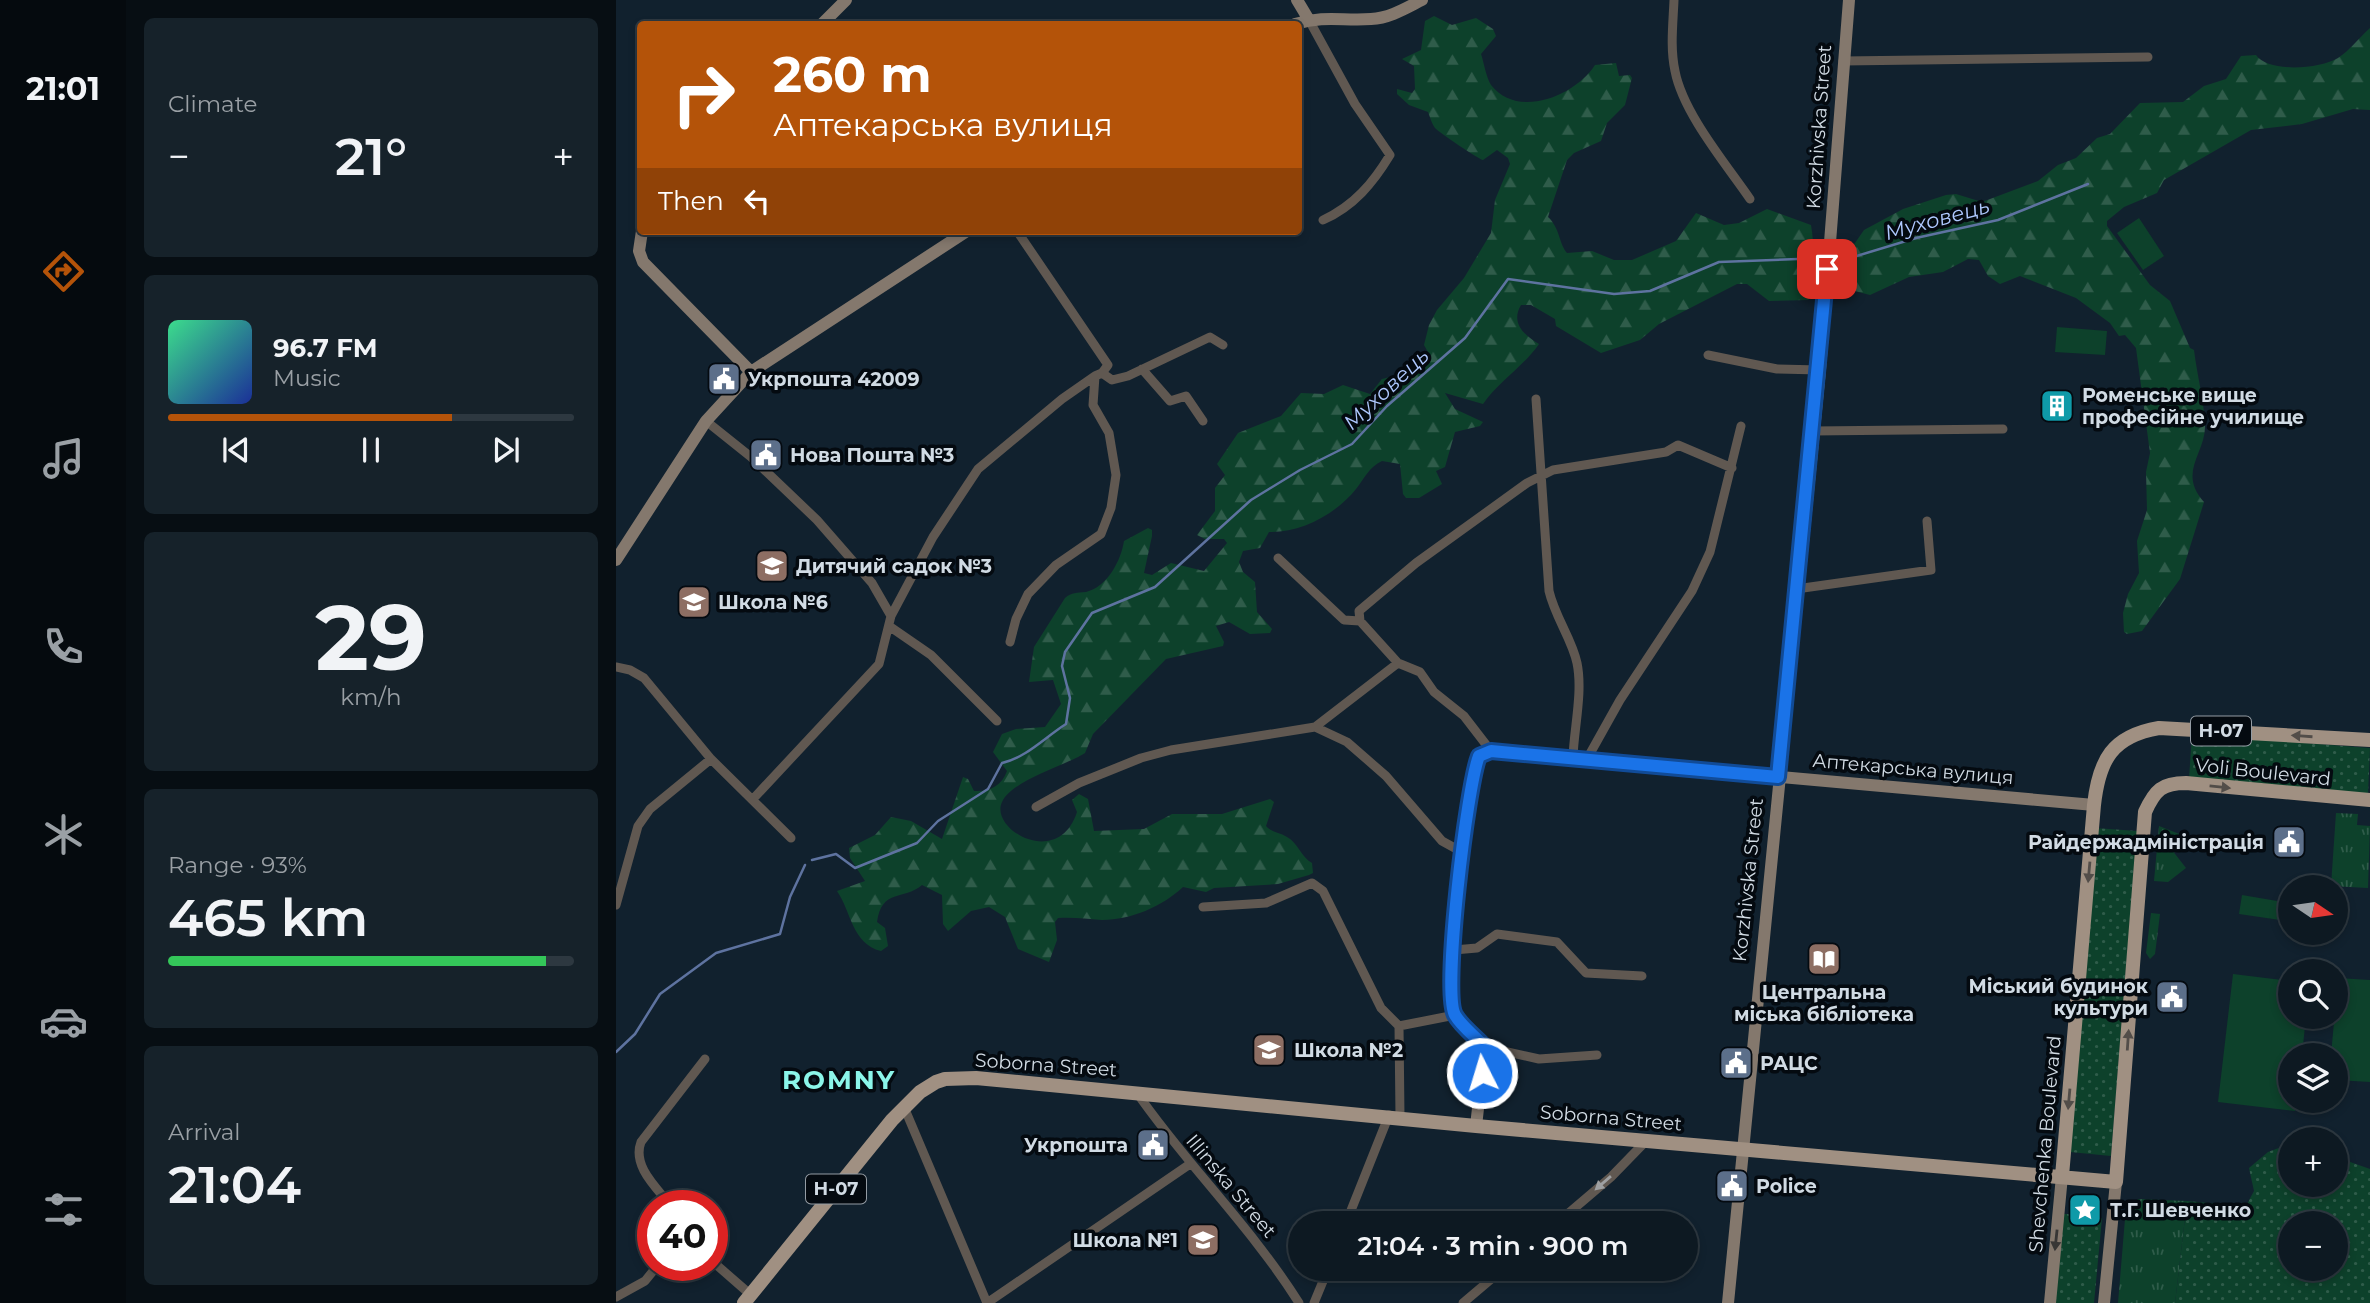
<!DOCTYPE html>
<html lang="en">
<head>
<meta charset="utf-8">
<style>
	:root { --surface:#0d1922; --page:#16222a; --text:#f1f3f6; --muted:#9aa0a5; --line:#2d3840; --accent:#b45309 }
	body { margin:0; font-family:Montserrat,sans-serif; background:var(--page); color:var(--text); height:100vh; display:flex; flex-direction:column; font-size:26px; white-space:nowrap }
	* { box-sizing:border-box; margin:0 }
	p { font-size:23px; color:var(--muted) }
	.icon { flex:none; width:38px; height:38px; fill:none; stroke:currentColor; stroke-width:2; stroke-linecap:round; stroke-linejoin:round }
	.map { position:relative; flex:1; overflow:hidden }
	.panel { display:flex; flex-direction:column; gap:18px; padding:18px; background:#070e13; width:490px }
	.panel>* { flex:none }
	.banner { position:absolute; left:21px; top:21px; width:665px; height:214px; border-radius:7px; box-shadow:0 4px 10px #0003,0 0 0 2px var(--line); background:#b45309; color:#fff; overflow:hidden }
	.needle { width:46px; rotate:103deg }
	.tools { position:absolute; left:1662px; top:875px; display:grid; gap:14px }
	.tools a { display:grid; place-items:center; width:70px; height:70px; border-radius:50%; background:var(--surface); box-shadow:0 4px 10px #0003,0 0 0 2px var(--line); font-size:35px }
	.speed { position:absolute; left:21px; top:1190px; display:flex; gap:14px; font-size:35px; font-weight:700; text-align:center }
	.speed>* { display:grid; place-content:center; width:91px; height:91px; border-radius:50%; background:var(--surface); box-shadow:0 4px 10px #0003,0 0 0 2px var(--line); line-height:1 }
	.speed .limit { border:10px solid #d22; background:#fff; color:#111 }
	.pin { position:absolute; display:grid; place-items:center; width:60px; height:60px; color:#fff; margin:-30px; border-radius:14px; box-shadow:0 4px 10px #0006 }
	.me { position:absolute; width:77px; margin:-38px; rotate:355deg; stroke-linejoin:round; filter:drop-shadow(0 0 5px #0008) }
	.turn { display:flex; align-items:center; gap:24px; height:147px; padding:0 21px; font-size:32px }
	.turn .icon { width:91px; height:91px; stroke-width:2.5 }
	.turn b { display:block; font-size:49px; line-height:60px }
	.then { display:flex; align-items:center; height:66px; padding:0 21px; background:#0003; gap:14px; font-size:26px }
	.big { font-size:52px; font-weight:600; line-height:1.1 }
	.panel .tile { flex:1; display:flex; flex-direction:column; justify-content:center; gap:10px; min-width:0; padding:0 24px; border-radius:10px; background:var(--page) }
	.panel .dial { align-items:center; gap:0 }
	.dial b { font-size:91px; line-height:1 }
	.song { display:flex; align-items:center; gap:21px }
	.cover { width:84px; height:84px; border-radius:10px; background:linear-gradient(135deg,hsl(150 70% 55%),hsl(230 70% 35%)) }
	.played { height:7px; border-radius:4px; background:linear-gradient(90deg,var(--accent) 70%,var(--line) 70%) }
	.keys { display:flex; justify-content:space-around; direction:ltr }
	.heat { display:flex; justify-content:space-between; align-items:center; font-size:38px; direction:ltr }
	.charge { height:10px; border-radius:5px; background:linear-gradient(90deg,#34c759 93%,var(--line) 0) }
	.trip { position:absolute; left:672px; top:1211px; width:410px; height:70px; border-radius:35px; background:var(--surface); box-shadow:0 4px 10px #0003,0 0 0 2px var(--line); font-weight:600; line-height:70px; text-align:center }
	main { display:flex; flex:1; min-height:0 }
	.menu { display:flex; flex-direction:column; width:126px; justify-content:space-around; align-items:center; background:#050a0e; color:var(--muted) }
	.menu .icon { width:49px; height:49px }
	.menu .active { color:var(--accent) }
	.menu b { font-size:32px; color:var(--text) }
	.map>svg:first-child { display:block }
	.grass { fill:url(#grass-tufts) }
	.forest { fill:url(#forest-firs) }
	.park { fill:url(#park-dots); fill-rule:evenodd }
	.pitch { fill:#0d412b }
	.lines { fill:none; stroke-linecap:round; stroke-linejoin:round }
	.stream { stroke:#5e73a0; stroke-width:2.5 }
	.street { stroke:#605851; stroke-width:9 }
	.secondary { stroke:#84786d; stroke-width:12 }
	.primary { stroke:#a09082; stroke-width:14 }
	.oneway { fill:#524d49 }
	.oneway2 { fill:#9ea0a2 }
	.oneway3 { fill:#373635 }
	.route-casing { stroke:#114b97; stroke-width:18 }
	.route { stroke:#1a73e8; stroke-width:12 }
	.labels { text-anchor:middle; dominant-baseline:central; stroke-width:7; stroke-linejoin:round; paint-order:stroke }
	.shield { fill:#040a10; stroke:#949ca4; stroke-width:2 }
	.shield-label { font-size:18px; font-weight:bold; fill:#d1dbe4 }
	.street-label { font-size:19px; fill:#d1dbe4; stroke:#040a10 }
	.poi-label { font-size:19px; font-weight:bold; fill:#d1dbe4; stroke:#040a10; text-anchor:start }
	.water-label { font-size:21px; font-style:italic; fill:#afc9ff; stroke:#040a10 }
	.district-label { font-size:26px; font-weight:bold; letter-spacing:2px; fill:#8bf5e9; stroke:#040a10 }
</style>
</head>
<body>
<main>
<nav class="menu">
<b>21:01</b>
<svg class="icon active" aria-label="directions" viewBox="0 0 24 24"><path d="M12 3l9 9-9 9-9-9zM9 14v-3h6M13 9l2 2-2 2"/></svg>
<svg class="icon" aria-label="music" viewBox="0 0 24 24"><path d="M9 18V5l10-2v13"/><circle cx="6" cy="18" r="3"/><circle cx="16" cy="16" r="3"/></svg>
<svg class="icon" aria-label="phone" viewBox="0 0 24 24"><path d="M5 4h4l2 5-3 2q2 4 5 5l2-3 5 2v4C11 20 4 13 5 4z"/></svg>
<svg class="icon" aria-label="climate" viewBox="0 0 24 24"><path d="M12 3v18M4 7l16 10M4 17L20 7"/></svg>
<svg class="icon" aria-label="car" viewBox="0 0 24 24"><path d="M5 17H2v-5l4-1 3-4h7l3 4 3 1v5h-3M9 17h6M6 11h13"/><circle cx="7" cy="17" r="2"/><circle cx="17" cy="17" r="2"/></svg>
<svg class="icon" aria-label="filters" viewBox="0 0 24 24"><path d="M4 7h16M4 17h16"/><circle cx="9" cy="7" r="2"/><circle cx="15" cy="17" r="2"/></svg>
</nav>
<section class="panel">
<div class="tile"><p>Climate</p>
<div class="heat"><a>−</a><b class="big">21°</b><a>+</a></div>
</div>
<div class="tile">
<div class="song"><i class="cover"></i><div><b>96.7 FM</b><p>Music</p></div></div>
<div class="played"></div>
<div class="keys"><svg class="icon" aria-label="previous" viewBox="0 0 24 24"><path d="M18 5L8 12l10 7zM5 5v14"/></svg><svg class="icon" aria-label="pause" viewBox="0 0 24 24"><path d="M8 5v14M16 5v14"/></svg><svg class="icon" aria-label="next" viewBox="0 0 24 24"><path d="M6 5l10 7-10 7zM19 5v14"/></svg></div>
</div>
<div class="tile dial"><b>29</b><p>km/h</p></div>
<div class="tile"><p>Range · 93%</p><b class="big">465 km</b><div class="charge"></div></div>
<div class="tile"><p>Arrival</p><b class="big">21:04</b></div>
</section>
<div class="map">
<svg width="1754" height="1303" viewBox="0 0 1754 1303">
	<defs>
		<pattern id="grass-tufts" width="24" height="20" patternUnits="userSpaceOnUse" patternTransform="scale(1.75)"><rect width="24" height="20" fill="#0d412b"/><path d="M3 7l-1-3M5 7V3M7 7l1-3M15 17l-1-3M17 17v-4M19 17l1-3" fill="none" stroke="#2f5c4a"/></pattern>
		<pattern id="forest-firs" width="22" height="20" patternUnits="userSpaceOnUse" patternTransform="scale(1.75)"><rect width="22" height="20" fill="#0d412b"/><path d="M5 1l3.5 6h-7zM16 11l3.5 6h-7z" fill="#2f5c4a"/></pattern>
		<pattern id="park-dots" width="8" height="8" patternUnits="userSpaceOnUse" patternTransform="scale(1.75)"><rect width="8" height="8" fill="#0d412b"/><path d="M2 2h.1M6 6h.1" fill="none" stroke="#2f5c4a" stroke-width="1.8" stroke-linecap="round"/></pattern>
	</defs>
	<rect width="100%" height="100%" fill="#11212e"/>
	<path class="grass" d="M1720,813L1742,814L1741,825L1754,826L1752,888L1715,886Z
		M1543,826L1571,837L1556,850L1570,868L1552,882L1538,881Z
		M1535,913L1544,914L1539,954L1534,959L1530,953Z
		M1522,1199L1571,1201L1559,1303H1502L1510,1207L1518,1206Z"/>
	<path class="forest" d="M818,16L836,25L860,18L877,29L880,36L865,54C868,63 870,77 875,85C902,120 960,95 979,65L1000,63L1003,76L1014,75L1016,78L1009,105L991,123L985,141L958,153L951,160L932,217C944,228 943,244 951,253L976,251L998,260H1016L1060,241L1080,213L1108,225L1123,223L1151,209L1195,225C1199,248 1197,270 1199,294L1192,300L1153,301L1131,284H1121L1043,324L1024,340L985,353L940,326L939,319L915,305H905C894,323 909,336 923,344C908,366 883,381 867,404L829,393L839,409L867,422L864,426L839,432L829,467L820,471L826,484L803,498H790L787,494L784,464L766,461C753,467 748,479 740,489C720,514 685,533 653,532L644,548L627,551L623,562L627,572L639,582L641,612L656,629L654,633L634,634L613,622L600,626L608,642L607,646L550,659L477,734L469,753C451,765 396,780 386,802C373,829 442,870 461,812L456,800L463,794L472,799L478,831L528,829L556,814H606L654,799L658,802L650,826C656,833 663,832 671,837C682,843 685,857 696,863L697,873L693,875L662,884L598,888L590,892L567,887C547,906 515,920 486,920C471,919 458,917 442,918L439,922L441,940L433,962L402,949L389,917L373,907L355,911L332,931L327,924L326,895L306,885C287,901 266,888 261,922L269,928L272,946L265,951C236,944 235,911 221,891L249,881L234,858L233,848L259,835L275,817L295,821L326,839L347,777L352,779L358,791C373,792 386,786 391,771L377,752L386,734L400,729L429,727L445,704L437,680L413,682L418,647L449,598C456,592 461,593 470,592C491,587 505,561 508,541L532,528L536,530V536L528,573L536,575L555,563L588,571L611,543L608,539H589L581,535L599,511V488L609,475L601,464L622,433L665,416L685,393L708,394L727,385L754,394L766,379L809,368C816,360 813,353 808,345L813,325L821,310L848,278L875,233L879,200L894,164L892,158L881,150L867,160C864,160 821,131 819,128C816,124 814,117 812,112L793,105L781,94V89L796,93L799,89L798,66L786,59L805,50L809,21Z
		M1754,28V110L1737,109L1686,124L1635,130L1548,180L1541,193L1508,207L1491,221V226L1534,285L1554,301L1574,348L1578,350C1581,375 1588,400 1589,425C1590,453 1561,472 1588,502L1564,579L1526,631L1511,634L1508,632L1507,613L1512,594L1523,573L1521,541L1531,510L1530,472L1534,453L1520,348L1509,335L1503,336L1494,323L1460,298L1404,276L1384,284L1372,276L1363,260L1352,259L1327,272L1293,277L1254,295L1235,290L1228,277L1230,256L1248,230L1287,209L1330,195L1340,194L1366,202L1422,181L1442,165L1460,158L1481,138L1494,134L1524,103L1567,102L1588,86L1610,79L1625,56L1640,55C1652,73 1704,69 1722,58C1733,51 1744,37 1754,28Z"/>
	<path class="park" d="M1576,734L1754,748L1752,795L1573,779Z
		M1479,828L1521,831L1495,1156L1454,1152Z
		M1668,1146H1675V1185H1720V1157L1754,1169V1303H1559L1571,1201L1625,1206L1631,1204L1638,1191L1633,1168L1652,1152ZM1675,1223H1720V1269H1675Z
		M1447,1214H1453L1459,1221L1470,1222L1474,1217L1486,1218L1478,1303H1438Z"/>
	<path class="pitch" d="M1523,218L1548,256L1527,270L1501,233Z
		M1441,327L1491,331L1489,355L1439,352Z
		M1626,895L1667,902L1664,920L1623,914Z
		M1617,974L1675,981V1017H1690L1686,1055H1675V1101H1680L1679,1111L1602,1102Z
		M1722,978L1754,980V1082L1720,1080V1055H1715Z"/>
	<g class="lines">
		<path class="stream" d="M1218,258H1234L1300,238L1382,220L1472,184
			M196,860L220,854L239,868L301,843L322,821L372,789L386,763C411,757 428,738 450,724L454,698L446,666L449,652L476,613L539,587L635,500L684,470L736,444L771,406L849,338L892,279L998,294L1034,291L1103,262L1208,258
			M0,1052L19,1034L44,994L100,953L164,934L174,897L189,865"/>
		<path class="street" d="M1058,0C1057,24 1054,48 1059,71C1067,113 1110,164 1134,199
			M693,20L739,104L774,155C757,183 738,206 707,220
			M1227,61L1532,57
			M401,231L492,365L486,373
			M1092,355L1161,369L1204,370
			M526,369L554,401L570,396L587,421
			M920,399L933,591C939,617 956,639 961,663C967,692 958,728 957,757
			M90,421L135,457L201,520L256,583L275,616L263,664L137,799
			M1197,431L1387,429
			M662,558L728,620L744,621L782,663L699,727
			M1180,589L1315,570L1311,521
			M275,616L317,537L362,469L446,399L479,376
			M744,621L743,611L800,563L911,483L937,470L1050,452L1062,445L1116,468
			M273,626L315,655L381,721
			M394,642L400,619L412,594L440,565L485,534L495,508L500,475L493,433L477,405L479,376L486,373L496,380L512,376L594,337L607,345
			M782,663L804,672L818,692L848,716L875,751
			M0,667L14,670L28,678L95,759L175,838
			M971,759L1004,700L1076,591L1094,552L1125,426
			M420,807L463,783L525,758L555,750L699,727L731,742L770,776L826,841L846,852
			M0,905L22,826L34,809L95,759
			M587,907L650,903L696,883L707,891L765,1008L783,1026L784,1117
			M838,950L861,948L881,934L941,942L970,973L1026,976
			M783,1026L839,1015
			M869,1047L923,1059L981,1055
			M521,1093C571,1165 636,1228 683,1303
			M288,1107L371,1303
			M55,1206C40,1187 16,1166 25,1142L89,1059
			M730,1223L773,1115
			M941,1223L995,1177L1031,1140
			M96,1261L135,1295
			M0,1297L29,1281L42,1265
			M371,1303L574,1164
			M698,1303L712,1269
			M847,1303L887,1269"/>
		<path class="secondary" d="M681,0L693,20
			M206,24L230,0
			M679,24C710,15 725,21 755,19C774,18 790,8 806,0
			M26,231L23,251L27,262L135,372
			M0,560L90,421L135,372L351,231
			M860,1126L869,1047C860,1037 846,1027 840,1015C826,992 851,786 863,756L875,751L1478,805
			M1112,1303L1204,370L1233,0
			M1434,1303L1446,1176
			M1488,1303L1500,1182"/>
		<path class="primary" d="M1446,1176L1478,805C1483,760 1496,736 1543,728L1754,740
			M128,1303L276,1120L304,1092L320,1082L329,1079L360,1078L860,1126L1500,1182L1529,812C1539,790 1546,783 1570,783L1754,800"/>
	</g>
	<defs><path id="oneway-solid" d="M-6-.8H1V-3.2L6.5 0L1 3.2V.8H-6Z" transform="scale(1.75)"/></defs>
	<g class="oneway">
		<use href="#oneway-solid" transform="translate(1686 736) rotate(-176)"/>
		<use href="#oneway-solid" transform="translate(1604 787) rotate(6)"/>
		<use href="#oneway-solid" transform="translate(1473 872) rotate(95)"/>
		<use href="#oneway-solid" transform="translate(1512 1040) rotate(-86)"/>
		<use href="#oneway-solid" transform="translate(1453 1099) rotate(95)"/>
	</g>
	<use class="oneway2" href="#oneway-solid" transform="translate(987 1183) rotate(139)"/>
	<use class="oneway3" href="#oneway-solid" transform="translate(1440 1240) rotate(96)"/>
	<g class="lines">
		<defs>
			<path id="route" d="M866,1073L869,1047C860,1037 846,1027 839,1015C826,992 851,786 863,756L875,751L1162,777L1211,269"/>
		</defs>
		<use href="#route" class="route-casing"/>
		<use href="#route" class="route"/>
	</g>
	<defs>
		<symbol id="civic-square" viewBox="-11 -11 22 22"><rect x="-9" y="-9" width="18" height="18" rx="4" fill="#5c6f8a" stroke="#040a10"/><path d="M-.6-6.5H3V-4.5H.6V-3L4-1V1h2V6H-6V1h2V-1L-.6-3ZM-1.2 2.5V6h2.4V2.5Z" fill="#fff"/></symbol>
		<symbol id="building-square" viewBox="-11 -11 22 22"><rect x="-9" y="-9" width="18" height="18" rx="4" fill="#0f9aa8" stroke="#040a10"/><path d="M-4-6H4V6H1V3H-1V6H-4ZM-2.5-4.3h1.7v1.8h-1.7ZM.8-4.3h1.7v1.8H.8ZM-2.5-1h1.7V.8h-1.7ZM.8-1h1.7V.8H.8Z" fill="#fff"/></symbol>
		<symbol id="school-square" viewBox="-11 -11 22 22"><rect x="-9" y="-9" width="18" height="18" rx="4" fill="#8d6e63" stroke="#040a10"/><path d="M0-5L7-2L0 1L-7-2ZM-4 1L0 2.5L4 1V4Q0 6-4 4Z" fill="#fff"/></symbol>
		<symbol id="library-square" viewBox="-11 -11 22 22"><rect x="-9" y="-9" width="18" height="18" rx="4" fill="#8d6e63" stroke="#040a10"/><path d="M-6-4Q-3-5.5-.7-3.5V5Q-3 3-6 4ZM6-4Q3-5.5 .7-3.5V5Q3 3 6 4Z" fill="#fff"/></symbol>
		<symbol id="sight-square" viewBox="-11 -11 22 22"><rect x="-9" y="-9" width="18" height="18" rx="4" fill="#0f9aa8" stroke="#040a10"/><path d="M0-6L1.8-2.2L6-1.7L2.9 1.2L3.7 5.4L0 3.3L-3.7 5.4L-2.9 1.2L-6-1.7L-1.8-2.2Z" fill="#fff"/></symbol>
	</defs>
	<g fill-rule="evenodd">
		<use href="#civic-square" x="89" y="360" width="38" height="38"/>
		<use href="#building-square" x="1422" y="387" width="38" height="38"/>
		<use href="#civic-square" x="131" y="436" width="38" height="38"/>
		<use href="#school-square" x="137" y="547" width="38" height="38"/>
		<use href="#school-square" x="59" y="583" width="38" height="38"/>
		<use href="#civic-square" x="1654" y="823" width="38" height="38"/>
		<use href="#library-square" x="1189" y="940" width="38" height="38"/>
		<use href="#civic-square" x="1537" y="978" width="38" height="38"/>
		<use href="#school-square" x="634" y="1031" width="38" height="38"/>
		<use href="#civic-square" x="1101" y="1044" width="38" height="38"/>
		<use href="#civic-square" x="518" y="1126" width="38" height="38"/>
		<use href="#civic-square" x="1097" y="1167" width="38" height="38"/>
		<use href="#sight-square" x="1450" y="1191" width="38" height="38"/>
		<use href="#school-square" x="568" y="1221" width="38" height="38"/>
	</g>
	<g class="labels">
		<g class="shield">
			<rect x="1575" y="716.5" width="60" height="29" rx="5"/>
			<rect x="190" y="1174.5" width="60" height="29" rx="5"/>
		</g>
		<g class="shield-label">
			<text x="1605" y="731">Н-07</text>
			<text x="220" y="1189">Н-07</text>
		</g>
		<g class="street-label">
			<text transform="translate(1203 127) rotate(-86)">Korzhivska Street</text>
			<text transform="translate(1297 769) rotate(5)">Аптекарська вулиця</text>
			<text transform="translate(1647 772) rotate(6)">Voli Boulevard</text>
			<text transform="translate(1132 880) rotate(-84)">Korzhivska Street</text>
			<text transform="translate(430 1065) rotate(4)">Soborna Street</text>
			<text transform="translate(995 1118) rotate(5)">Soborna Street</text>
			<text transform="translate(1429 1144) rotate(-85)">Shevchenka Boulevard</text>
			<text transform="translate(615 1186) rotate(50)">Illinska Street</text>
		</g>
		<g class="poi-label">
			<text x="132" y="379">Укрпошта 42009</text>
			<text x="1466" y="395">Роменське вище<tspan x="1466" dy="22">професійне училище</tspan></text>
			<text x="174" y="455">Нова Пошта №3</text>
			<text x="180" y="566">Дитячий садок №3</text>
			<text x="102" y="602">Школа №6</text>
			<text x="1648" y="842" text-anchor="end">Райдержадміністрація</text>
			<text x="1532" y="986" text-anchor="end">Міський будинок<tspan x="1532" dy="22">культури</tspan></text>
			<text x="1208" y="992" text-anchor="middle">Центральна<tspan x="1208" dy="22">міська бібліотека</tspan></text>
			<text x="678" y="1050">Школа №2</text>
			<text x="1144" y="1063">РАЦС</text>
			<text x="512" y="1145" text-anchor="end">Укрпошта</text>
			<text x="1140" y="1186">Police</text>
			<text x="1494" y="1210">Т.Г. Шевченко</text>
			<text x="562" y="1240" text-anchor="end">Школа №1</text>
		</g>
		<g class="water-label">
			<text transform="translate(1321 219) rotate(-15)">Муховець</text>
			<text transform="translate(770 389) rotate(-43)">Муховець</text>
		</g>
		<g class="district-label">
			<text x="223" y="1080">ROMNY</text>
		</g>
	</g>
</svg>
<div class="tools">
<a><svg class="needle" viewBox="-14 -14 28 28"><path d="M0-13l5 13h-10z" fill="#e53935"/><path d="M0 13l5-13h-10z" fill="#9aa0a5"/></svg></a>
<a><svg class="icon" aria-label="search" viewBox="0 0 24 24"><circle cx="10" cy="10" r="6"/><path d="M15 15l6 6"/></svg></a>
<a><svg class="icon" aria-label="layers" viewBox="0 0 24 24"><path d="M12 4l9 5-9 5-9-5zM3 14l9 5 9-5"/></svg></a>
<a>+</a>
<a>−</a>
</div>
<div class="speed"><div class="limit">40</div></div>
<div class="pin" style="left:1211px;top:269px;background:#d93025"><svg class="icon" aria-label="arrive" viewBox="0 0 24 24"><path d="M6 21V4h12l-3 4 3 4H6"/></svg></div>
<svg class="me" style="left:866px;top:1073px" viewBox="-20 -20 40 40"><circle r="17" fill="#1a73e8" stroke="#fff" stroke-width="3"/><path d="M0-11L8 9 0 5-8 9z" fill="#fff"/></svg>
<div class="trip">21:04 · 3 min · 900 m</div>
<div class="banner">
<div class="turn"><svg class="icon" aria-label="right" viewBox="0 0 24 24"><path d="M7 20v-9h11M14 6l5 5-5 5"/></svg><div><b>260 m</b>Аптекарська вулиця</div></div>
<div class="then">Then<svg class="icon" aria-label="left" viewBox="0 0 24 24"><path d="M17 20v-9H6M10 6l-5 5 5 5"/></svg></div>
</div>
</div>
</main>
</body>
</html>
